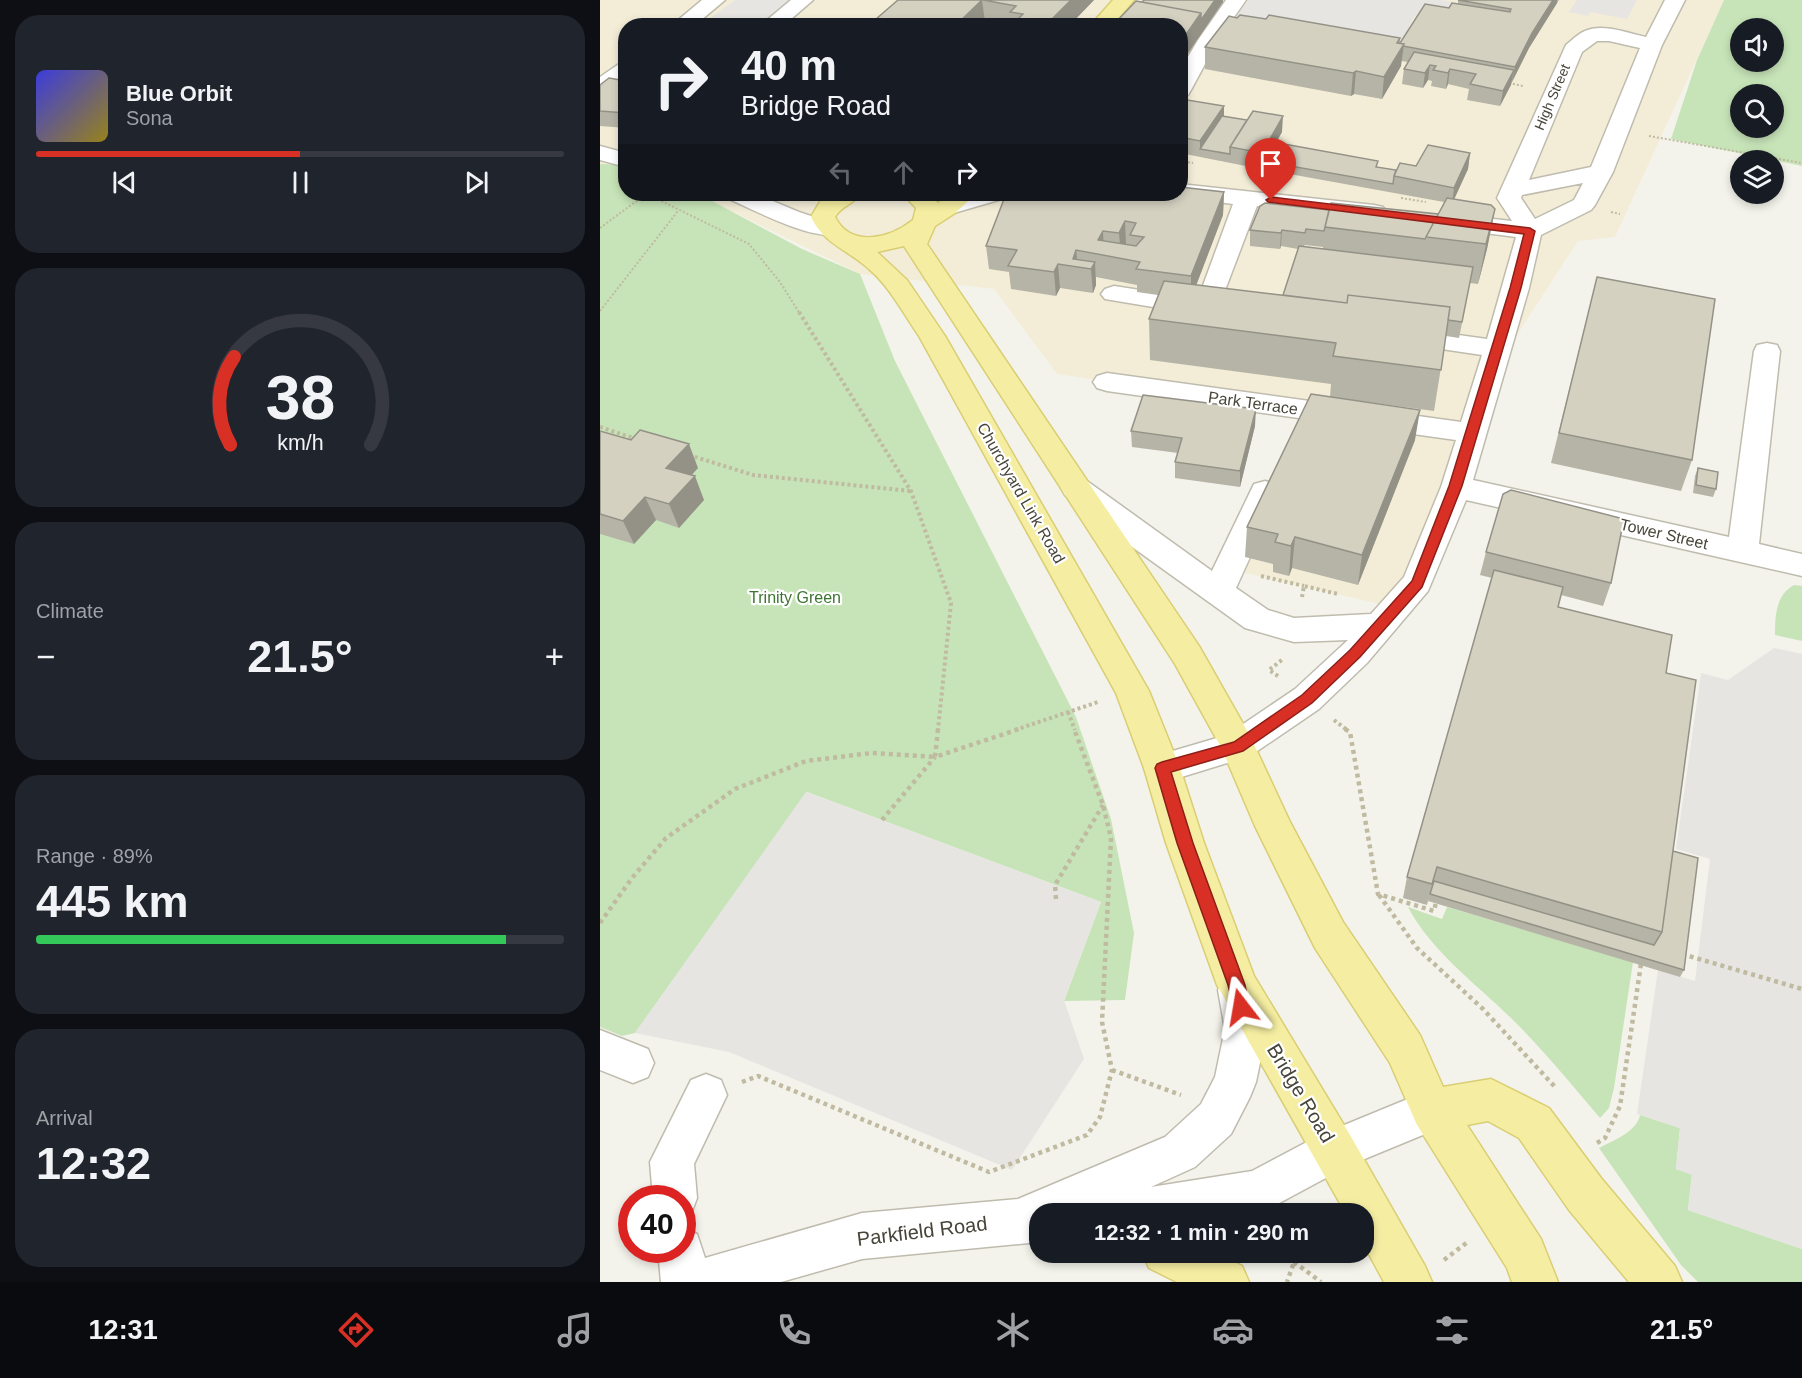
<!DOCTYPE html>
<html lang="en">
<head>
<meta charset="utf-8">
<style>
	:root { --surface:#171b24; --page:#20242c; --text:#f1f3f6; --muted:#9ea1a6; --line:#363941; --accent:#d93025 }
	body { margin:0; font-family:Helvetica,sans-serif; background:var(--page); color:var(--text); height:100vh; display:flex; flex-direction:column; font-size:22px; white-space:nowrap }
	* { box-sizing:border-box; margin:0 }
	p { font-size:20px; color:var(--muted) }
	.icon { flex:none; width:33px; height:33px; fill:none; stroke:currentColor; stroke-width:2; stroke-linecap:round; stroke-linejoin:round }
	.map { position:relative; flex:1; overflow:hidden }
	.panel { display:flex; flex-direction:column; gap:15px; padding:15px; background:#0d0f14; width:600px }
	.panel>* { flex:none }
	.hud { position:absolute; left:18px; top:18px; width:570px; height:183px; border-radius:24px; box-shadow:0 3px 9px #0003; background:#171b24; color:var(--text); overflow:hidden }
	.buttons { position:absolute; left:1130px; top:18px; display:grid; gap:12px }
	.buttons a { display:grid; place-items:center; width:54px; height:54px; border-radius:50%; background:var(--surface); box-shadow:0 3px 9px #0003; font-size:30px }
	.speed { position:absolute; left:18px; top:1185px; display:flex; gap:12px; font-size:30px; font-weight:700; text-align:center }
	.speed>* { display:grid; place-content:center; width:78px; height:78px; border-radius:50%; background:var(--surface); box-shadow:0 3px 9px #0003; line-height:1 }
	.speed .limit { border:9px solid #d22; background:#fff; color:#111 }
	.pin { position:absolute; display:grid; place-items:center; width:51px; height:51px; color:#fff; margin:-62px -26px; border-radius:50% 50% 50% 0; rotate:-45deg; box-shadow:0 0 6px #0007 }
	.pin .icon { rotate:45deg }
	.me { position:absolute; width:66px; margin:-33px; rotate:346deg; stroke-linejoin:round; filter:drop-shadow(0 0 4px #0008) }
	.turn { display:flex; align-items:center; gap:21px; height:126px; padding:0 24px; font-size:27px }
	.turn .icon { width:78px; height:78px; stroke-width:2.5 }
	.turn b { display:block; font-size:42px; line-height:51px }
	.lanes { display:flex; align-items:center; height:57px; padding:0 24px; background:#0003; justify-content:center; gap:30px; direction:ltr }
	.lanes .off { opacity:.35 }
	.big { font-size:45px; font-weight:800; line-height:1.1 }
	.panel .widget { flex:1; display:flex; flex-direction:column; justify-content:center; gap:9px; min-width:0; padding:0 21px; border-radius:24px; background:var(--page) }
	.panel .dial { align-items:center; gap:0 }
	.dial svg { height:156px; overflow:visible; fill:none; stroke:var(--line); stroke-width:7; stroke-linecap:round; text-anchor:middle }
	.dial text { fill:var(--text); stroke:none }
	.song { display:flex; align-items:center; gap:18px }
	.cover { width:72px; height:72px; border-radius:9px; background:linear-gradient(135deg,hsl(240 70% 55%),hsl(50 70% 35%)) }
	.played { height:6px; border-radius:3px; background:linear-gradient(90deg,var(--accent) 50%,var(--line) 50%) }
	.keys { display:flex; justify-content:space-around; direction:ltr }
	.heat { display:flex; justify-content:space-between; align-items:center; font-size:33px; direction:ltr }
	.charge { height:9px; border-radius:4px; background:linear-gradient(90deg,#34c759 89%,var(--line) 0) }
	.trip { position:absolute; left:429px; top:1203px; width:345px; height:60px; border-radius:24px; background:var(--surface); box-shadow:0 3px 9px #0003; font-weight:800; line-height:60px; text-align:center }
	.dock { display:flex; height:96px; justify-content:space-around; align-items:center; background:#090b0e; color:var(--muted) }
	.dock .icon { width:42px; height:42px }
	.dock .on { color:var(--accent) }
	.dock b { font-size:27px; color:var(--text) }
	main { display:flex; flex:1; min-height:0 }
	.map>svg:first-child { display:block }
	.commercial { fill:#f3edd8 }
	.green { fill:#c7e4b8; fill-rule:evenodd }
	.parking { fill:#e6e5e2 }
	.lines { fill:none; stroke-linecap:round; stroke-linejoin:round }
	.minor-casing { stroke:#bfbcae; stroke-width:3 }
	.major-casing { stroke:#d9ce73; stroke-width:3 }
	.path-far2 { stroke:#bfbaa0; stroke-width:2; stroke-dasharray:2 2; stroke-linecap:butt }
	.path-far1 { stroke:#bfbaa0; stroke-width:4; stroke-dasharray:3 3; stroke-linecap:butt }
	.path { stroke:#bfbaa0; stroke-width:4.5; stroke-dasharray:4 4; stroke-linecap:butt }
	.minor { fill:#fff; fill-rule:evenodd }
	.major { fill:#f5eea2; fill-rule:evenodd }
	.wall { fill:#b6b4a6; fill-rule:evenodd }
	.shaded-wall { fill:#949287 }
	.building { fill:#d4d1c1; stroke:#949287; stroke-width:1.5; fill-rule:evenodd }
	.route { fill:#d93025; stroke:#8d1f18; stroke-width:1.5 }
	.labels { text-anchor:middle; dominant-baseline:central; stroke-width:4.5; stroke-linejoin:round; paint-order:stroke }
	.far-street-label { font-size:14px; fill:#474439; stroke:#fff }
	.street-label { font-size:16px; fill:#474439; stroke:#fff }
	.park-label { font-size:16px; fill:#3d7431; stroke:#fff }
	.near-street-label { font-size:20px; fill:#474439; stroke:#fff }
</style>
</head>
<body>
<main>
<section class="panel">
<div class="widget">
<div class="song"><i class="cover"></i><div><b>Blue Orbit</b><p>Sona</p></div></div>
<div class="played"></div>
<div class="keys"><svg class="icon" aria-label="previous" viewBox="0 0 24 24"><path d="M18 5L8 12l10 7zM5 5v14"/></svg><svg class="icon" aria-label="pause" viewBox="0 0 24 24"><path d="M8 5v14M16 5v14"/></svg><svg class="icon" aria-label="next" viewBox="0 0 24 24"><path d="M6 5l10 7-10 7zM19 5v14"/></svg></div>
</div>
<div class="widget dial"><svg viewBox="0 0 100 80">
<path d="M14 69A42 42 0 1 1 86 69"/>
<path d="M14 69A42 42 0 0 1 16 24" stroke="#d93025"/>
<text x="50" y="56" font-size="32" font-weight="700">38</text>
<text x="50" y="72" font-size="11">km/h</text>
</svg></div>
<div class="widget"><p>Climate</p>
<div class="heat"><a>−</a><b class="big">21.5°</b><a>+</a></div>
</div>
<div class="widget"><p>Range · 89%</p><b class="big">445 km</b><div class="charge"></div></div>
<div class="widget"><p>Arrival</p><b class="big">12:32</b></div>
</section>
<div class="map">
<svg width="1202" height="1282" viewBox="0 0 1202 1282">
	<rect width="100%" height="100%" fill="#f4f3eb"/>
	<path class="commercial" d="M0,0H1124L1015,237L978,241L904,355L797,608L628,569L703,411L457,374L394,289L260,274L97,194H580V26H26L25,165L0,164Z"/>
	<path class="green" d="M1124,0H1202V166L1071,139L1097,60ZM1173,28V62H1140V28ZM1173,94V128H1140V94Z
		M0,164L25,165L26,194H99L202,249L260,274L295,361L476,717L511,819L534,933L525,1000L464,1001L501,902L207,792L35,1033L22,1036L0,1027Z
		M1194,585L1202,586V641L1175,635C1175,615 1176,595 1194,585Z
		M808,907L842,919L847,907L1033,962L1014,1088L1009,1108L1000,1118C972,1085 945,1052 914,1021C877,984 833,954 808,907Z
		M1040,1115L1080,1128L1076,1169L1092,1174L1088,1210L1202,1249V1282H1098L1081,1265L999,1148C1012,1141 1037,1132 1040,1115Z"/>
	<path class="parking" d="M135,0H196L164,25L100,26Z
		M649,0H840L860,3L844,20L816,16L813,18L808,29V44L798,60L633,20Z
		M977,0H1037L1027,19L990,12L988,16L969,12Z
		M1174,648L1202,654V1249L1088,1210L1092,1175L1076,1169L1080,1128L1037,1114L1058,970L1095,981L1110,859L1076,849L1101,673L1128,680Z
		M206,792L501,902L464,1000L484,1059L412,1170L129,1052L35,1033Z"/>
	<g class="lines">
		<defs>
			<path id="minor" d="M102,0H125L94,26H71Z
				M191,0H213L183,26H160Z
				M626,0H646L618,40L591,90L588,95L580,96V70L598,40Z
				M1065,0H1085L1062,45L1013,172L995,205L991,210L941,235L929,288L873,480L1129,537L1154,351L1157,345L1167,343L1177,345L1180,351L1159,544L1202,554V576L866,500L828,591L767,663L719,709L650,756L562,783L549,778L544,768L549,758L627,735L695,689L748,640L694,642L645,628L528,544L465,495L461,488L465,481L476,478L487,481L612,571L654,484L665,481L676,484L680,491L636,588L668,610L694,618L771,614L804,577L841,487L856,440L507,391L497,388L493,382L497,376L507,373L861,422L882,355L801,343L792,341L788,335L792,329L801,327L887,339L916,237L846,228L837,226L834,221L837,216L846,214L912,221L897,198L966,45C972,40 978,34 985,31C1002,23 1028,33 1046,37ZM997,41H1009L1040,48L991,167L929,180L982,52ZM983,183L974,200L935,219L921,198L922,195Z
				M26,62V78L8,92L0,93V77L19,64Z
				M0,146L26,153V167L0,160Z
				M580,184L774,205L783,207L786,212L783,217L774,219L657,206L616,314L607,316L505,299L501,294L505,289L514,286L598,299L633,204L572,196L570,194H580Z
				M125,194H156L199,212L235,224L238,229L235,234C211,240 152,209 129,199Z
				M370,194H406L402,199L347,215L339,213L335,208L339,203Z
				M638,971L652,977L658,990L667,1029L656,1082L650,1097L631,1134L595,1167L551,1187L652,1171L720,1135L832,1089L847,1095L853,1110L847,1125L750,1165L659,1214H498L500,1209L489,1214H440V1242L262,1259L181,1282H61L58,1250H82V1228L97,1234L105,1258L262,1213L418,1199L565,1137L601,1104L615,1077L625,1029L618,990L624,977Z
				M0,1030L48,1049L54,1063L48,1077L33,1083L0,1070Z
				M106,1074L121,1080L127,1095L94,1164L97,1198L91,1214L82,1217V1198H53L50,1162L91,1080Z"/>
			<path id="major" d="M513,0H534L512,26H490Z
				M232,194H260C254,204 241,206 235,217C251,249 291,238 313,220L316,208L303,194H328L338,203L350,194H376L355,213L335,226L327,244L599,646L650,736L689,820L743,922L820,1035L843,1087L891,1079L949,1108L1001,1178L1075,1266L1082,1282H1029L969,1210L919,1138L888,1121L867,1125L941,1239L958,1282H912L907,1268L817,1125L790,1063L715,948L655,826L622,749L575,664L304,246L277,252L307,280L345,336L549,691L580,768L604,843L654,976L750,1135L825,1266L832,1282H784L764,1245V1214H746L617,985L566,843L544,768L516,693L319,336C303,313 290,287 269,269C247,249 225,245 211,217L221,200Z
				M542,1252H615L642,1266L649,1282H577L549,1268Z"/>
		</defs>
		<use href="#minor" class="minor-casing"/>
		<use href="#major" class="major-casing"/>
		<path class="path-far2" d="M909,83L923,86
			M1049,136L1202,163
			M580,161L593,163
			M47,194L149,244L180,282L200,314
			M801,198L826,202
			M1011,212L1020,214
			M0,228L46,194
			M0,311L78,211"/>
		<path class="path-far1" d="M199,312L311,491L351,603L338,730
			M0,427L36,439
			M89,455L153,475L311,491
			M661,576L704,586
			M702,597L704,586L738,594
			M678,676L669,670L683,659
			M468,712L475,730
			M734,720L747,730
			M415,730L498,702"/>
		<path class="path" d="M338,729L335,757L419,729
			M745,729L750,732L778,894L834,911L837,898
			M282,820L335,757
			M779,895L817,948L883,1009L956,1088
			M456,899L455,885L503,805
			M0,923L32,878L66,838L135,789L206,761L272,753L335,757
			M1082,954L1202,989
			M512,1070L581,1095
			M142,1082L158,1076L389,1172L487,1135L500,1117L512,1070L502,1022L511,838L503,805L474,729
			M997,1143L1005,1138L1020,1106L1041,964
			M685,1252L694,1262L687,1282
			M844,1260L869,1241
			M694,1262L721,1282"/>
		<use href="#minor" class="minor"/>
		<use href="#major" class="major"/>
	</g>
	<path class="wall" d="M298,0H494L469,26H406L385,22Z
		M858,0H959L929,48L900,106L867,100L869,89L848,84L846,89L831,86L832,81L828,80L823,88L802,84L804,69L808,62L801,61V66L782,99L754,94L751,96L605,69V47L800,43L849,8L858,4Z
		M26,81V128L0,126V85Z
		M580,100L624,106V116L682,132L661,169L580,153Z
		M870,153L868,169L854,199L895,209L887,249L878,284L870,283L859,338L846,336L834,411L730,397L731,384L550,360L549,319L558,295L537,292V285L496,277V285L493,293L460,288L456,296L411,289L409,272L389,269L386,246L624,192L623,215L596,285L683,295L698,249L681,246L680,249L650,246V230L729,210L838,214L844,202L673,171V163L778,167L796,170ZM705,245L723,247V249L704,246Z
		M997,277L1092,460L1081,491L951,463Z
		M655,426L640,487L575,478V462L578,453L532,447L531,431Z
		M0,431L98,468L91,475L104,500L79,528L56,520L34,544L0,534Z
		M815,440L758,585L692,568L689,576L673,572V564L645,557L647,527Z
		M1098,468L1116,489L1113,497L1093,493L1095,476Z
		M886,552L1011,583L1003,606L961,595L958,607L1066,673L1073,851L1084,970L1080,977L828,901L831,890L827,905L803,898L807,877L892,578L880,575Z"/>
	<path class="shaded-wall" d="M382,0L385,22L381,26H355Z
		M471,0H494L469,26H445Z
		M615,0H623V2L580,65V43L601,13Z
		M953,0H957V3L929,48L912,82L915,67L932,33Z
		M800,38L798,53L804,44L801,66L782,99L784,77Z
		M830,65L828,80L823,88L825,73Z
		M850,69L848,84L846,89L848,73Z
		M914,70L911,85L900,106L903,91Z
		M756,71L754,94L751,96L753,73Z
		M624,106V122L600,149V141Z
		M683,116L682,132L661,169L662,153Z
		M870,153L868,169L852,204L854,188Z
		M624,192L623,215L591,299V276Z
		M895,209L887,249L878,284L886,244Z
		M525,221L526,245L521,256L519,233Z
		M682,230L681,246L680,249L681,233Z
		M503,231L504,254L498,240Z
		M476,250L478,267L473,259Z
		M495,262L496,285L493,293L491,269Z
		M458,264L460,288L456,296L454,272Z
		M656,409L655,426L640,487V471Z
		M820,410L815,440L758,585L762,555Z
		M89,444L98,468L76,492L66,468Z
		M95,476L104,500L79,528L69,504Z
		M45,497L56,520L34,544L23,521Z
		M695,537L692,568L689,576L691,546Z"/>
	<path class="building" d="M298,0H382L355,26H268Z
		M383,0H471L445,26L412,25L423,14L410,12L416,6Z
		M544,0H615L601,20V13L542,2Z
		M858,0H953L932,33L915,67L803,46L804,44L800,43L825,4L849,8L852,3L910,12L911,9Z
		M536,1L601,13L580,43V26H512Z
		M640,15L666,19L669,15L800,38L797,43L804,44L784,77L756,71L753,73L605,47L629,16L637,18Z
		M814,52L914,70L903,91L870,84L876,74L850,69L848,73L833,70L836,66L830,65L825,73L804,69Z
		M9,78L26,81V113L0,111V85Z
		M581,99L624,106L600,141L580,137Z
		M653,111L683,116L662,153L630,147Z
		M622,116L647,120L630,147V154L600,149Z
		M684,144L778,161L776,167L796,170L794,176L793,184L673,163Z
		M828,145L870,153L854,188L794,176L800,163L816,166Z
		M580,187L624,192L591,276L536,269L540,262L476,250L473,259L495,262L491,269L458,264L454,272L408,266L417,250L386,246L406,194H580ZM525,221L536,223L530,235L544,237L536,246L498,240L503,231L519,233Z
		M847,198L891,205L895,209L886,244L826,237Z
		M665,203L729,210L724,231L706,229L705,233L682,230L681,233L650,230L660,206Z
		M731,203L838,214L825,239L725,227Z
		M699,246L873,267L862,322L848,320L850,307L748,295L747,303L683,295Z
		M997,277L1115,299L1092,460L959,433Z
		M564,281L747,303L748,295L850,307L841,370L733,356L736,343L549,319Z
		M711,394L820,410L762,555L695,537L691,546L675,542L678,534L647,527Z
		M543,395L656,409L640,471L575,462L582,438L531,431Z
		M40,430L89,444L66,468L95,476L69,504L45,497L23,521L0,514V431L31,440Z
		M1098,468L1118,472L1116,489L1096,485Z
		M911,490L1024,519L1011,583L886,552L903,494Z
		M894,570L963,587L958,607L1072,635L1066,673L1096,680L1062,932L837,867L832,884L807,877Z
		M1073,851L1098,858L1084,970L830,894L834,881L1054,945L1062,932Z"/>
	<path class="route" d="M671,197L930,228L935,231L921,288L862,486L822,587L760,657L712,703L643,751L571,772L593,843L645,985L649,1007L647,1013L641,1015L635,1013L628,985L577,843L555,768L557,764L562,762L634,742L702,695L750,650L812,581L849,486L910,288L924,234L668,202L666,200Z"/>
	<g class="labels">
		<g class="far-street-label">
			<text transform="translate(952 97) rotate(-67)">High Street</text>
		</g>
		<g class="street-label">
			<text transform="translate(653 403) rotate(8)">Park Terrace</text>
			<text transform="translate(421 493) rotate(60)">Churchyard Link Road</text>
			<text transform="translate(1064 534) rotate(13)">Tower Street</text>
		</g>
		<g class="park-label">
			<text x="195" y="597">Trinity Green</text>
		</g>
		<g class="near-street-label">
			<text transform="translate(701 1093) rotate(59)">Bridge Road</text>
			<text transform="translate(322 1231) rotate(-7)">Parkfield Road</text>
		</g>
	</g>
</svg>
<div class="buttons">
<a><svg class="icon" aria-label="sound" viewBox="0 0 24 24"><path d="M4 9h4l5-4v14l-5-4H4zM17 9q2 3 0 6"/></svg></a>
<a><svg class="icon" aria-label="search" viewBox="0 0 24 24"><circle cx="10" cy="10" r="6"/><path d="M15 15l6 6"/></svg></a>
<a><svg class="icon" aria-label="layers" viewBox="0 0 24 24"><path d="M12 4l9 5-9 5-9-5zM3 14l9 5 9-5"/></svg></a>
</div>
<div class="speed"><div class="limit">40</div></div>
<div class="pin" style="left:671px;top:200px;background:#d93025"><svg class="icon" aria-label="arrive" viewBox="0 0 24 24"><path d="M6 21V4h12l-3 4 3 4H6"/></svg></div>
<svg class="me" style="left:641px;top:1007px" viewBox="-20 -20 40 40"><path d="M0-17L14 15 0 8-14 15z" fill="#d93025" stroke="#fff" stroke-width="4"/></svg>
<div class="trip">12:32 · 1 min · 290 m</div>
<div class="hud">
<div class="turn"><svg class="icon" aria-label="right" viewBox="0 0 24 24"><path d="M7 20v-9h11M14 6l5 5-5 5"/></svg><div><b>40 m</b>Bridge Road</div></div>
<div class="lanes"><svg class="icon off" aria-label="left" viewBox="0 0 24 24"><path d="M17 20v-9H6M10 6l-5 5 5 5"/></svg><svg class="icon off" aria-label="ahead" viewBox="0 0 24 24"><path d="M12 20V5M6 11l6-6 6 6"/></svg><svg class="icon" aria-label="right" viewBox="0 0 24 24"><path d="M7 20v-9h11M14 6l5 5-5 5"/></svg></div>
</div>
</div>
</main>
<nav class="dock">
<b>12:31</b>
<svg class="icon on" aria-label="directions" viewBox="0 0 24 24"><path d="M12 3l9 9-9 9-9-9zM9 14v-3h6M13 9l2 2-2 2"/></svg>
<svg class="icon" aria-label="music" viewBox="0 0 24 24"><path d="M9 18V5l10-2v13"/><circle cx="6" cy="18" r="3"/><circle cx="16" cy="16" r="3"/></svg>
<svg class="icon" aria-label="phone" viewBox="0 0 24 24"><path d="M5 4h4l2 5-3 2q2 4 5 5l2-3 5 2v4C11 20 4 13 5 4z"/></svg>
<svg class="icon" aria-label="climate" viewBox="0 0 24 24"><path d="M12 3v18M4 7l16 10M4 17L20 7"/></svg>
<svg class="icon" aria-label="car" viewBox="0 0 24 24"><path d="M5 17H2v-5l4-1 3-4h7l3 4 3 1v5h-3M9 17h6M6 11h13"/><circle cx="7" cy="17" r="2"/><circle cx="17" cy="17" r="2"/></svg>
<svg class="icon" aria-label="filters" viewBox="0 0 24 24"><path d="M4 7h16M4 17h16"/><circle cx="9" cy="7" r="2"/><circle cx="15" cy="17" r="2"/></svg>
<b>21.5°</b>
</nav>
</body>
</html>
